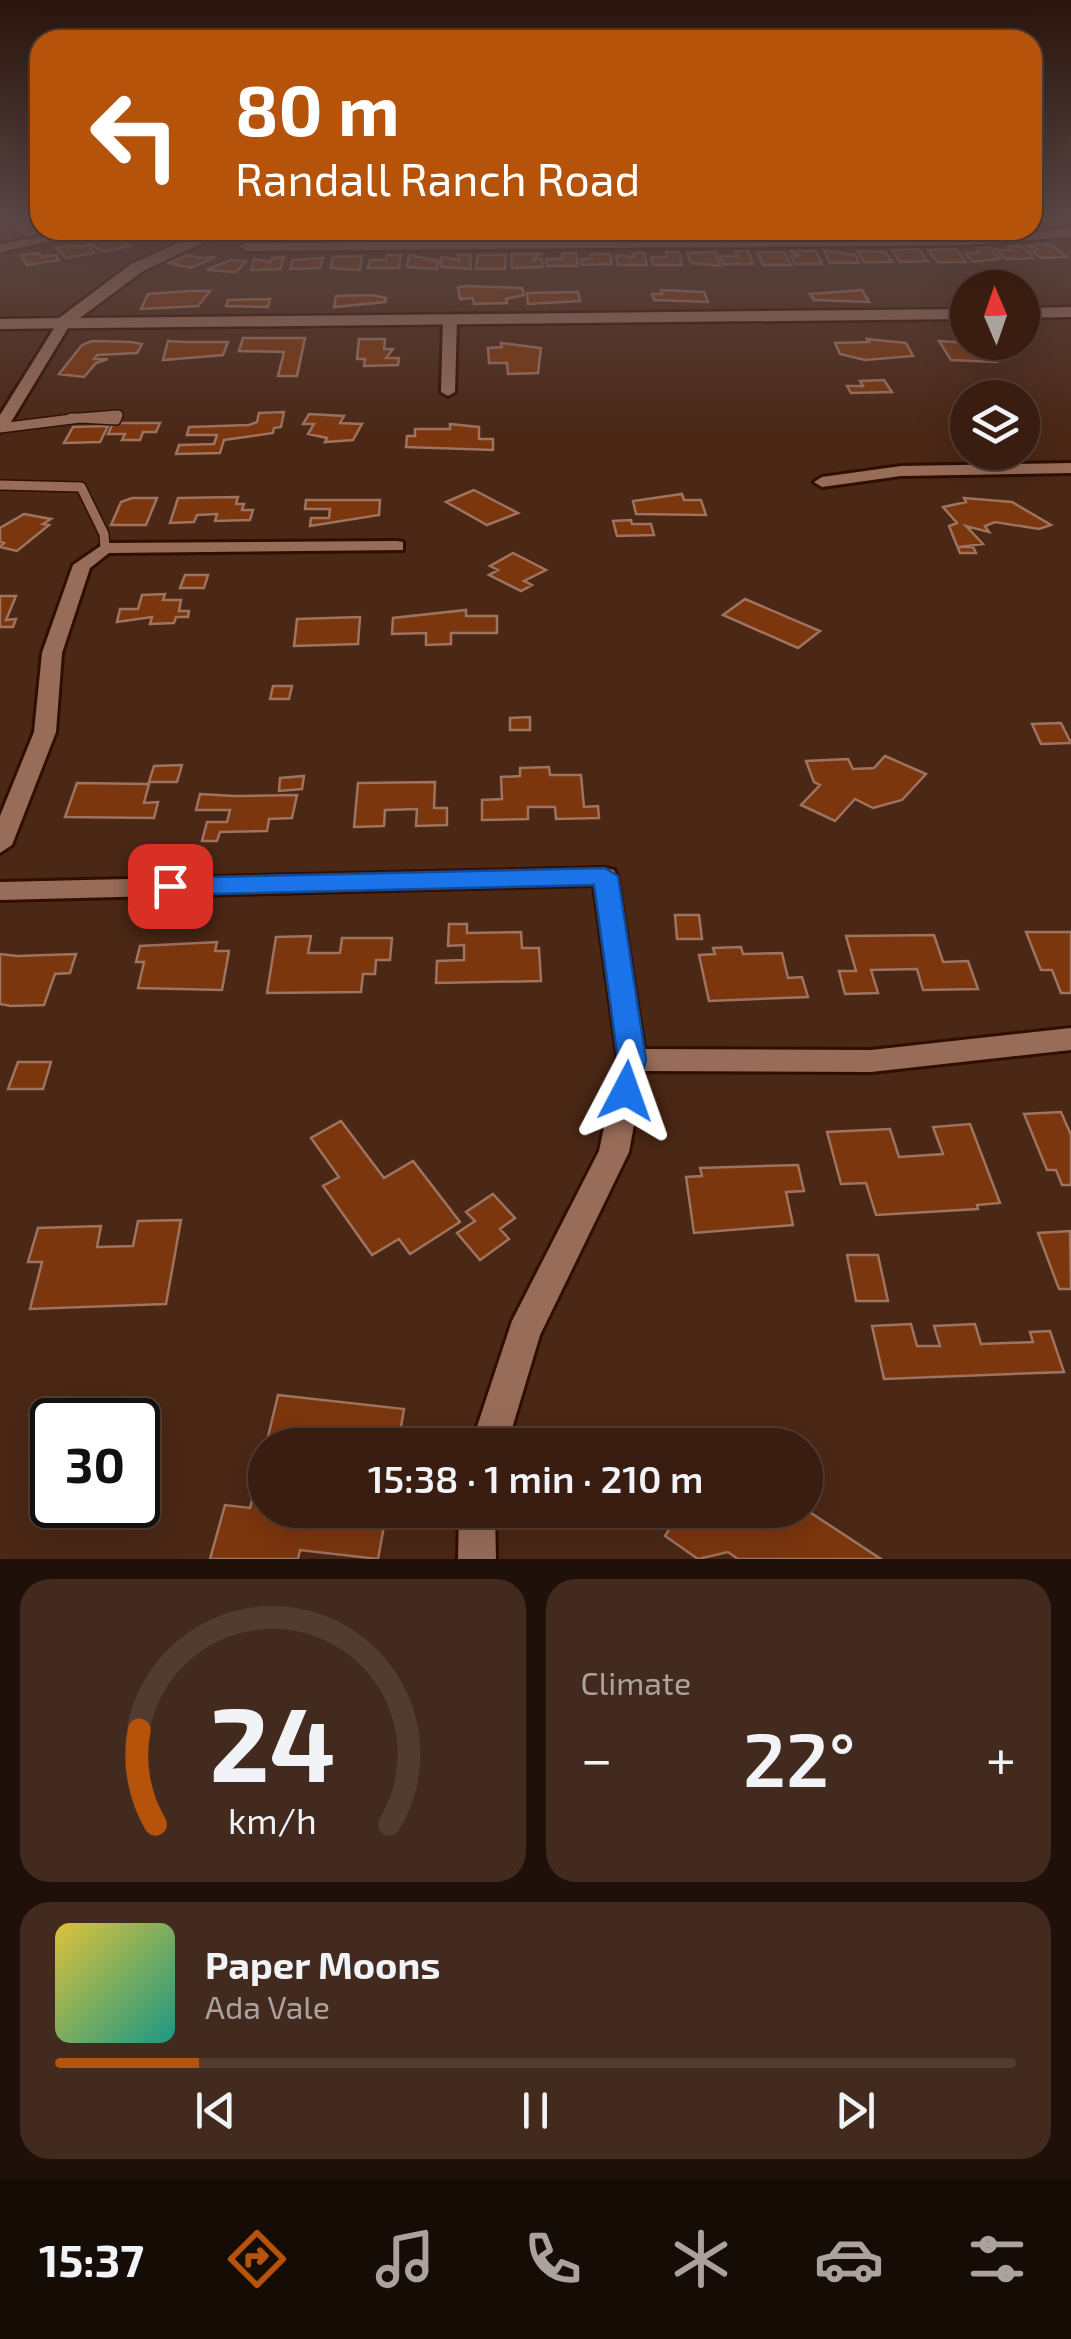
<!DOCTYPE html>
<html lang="en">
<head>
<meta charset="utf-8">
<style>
	:root { --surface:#381d10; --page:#432a1e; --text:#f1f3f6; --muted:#aba29f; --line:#523b30; --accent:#b45309 }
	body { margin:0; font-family:"Exo 2",sans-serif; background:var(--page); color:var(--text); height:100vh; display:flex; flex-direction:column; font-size:38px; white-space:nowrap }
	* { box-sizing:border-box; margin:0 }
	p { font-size:32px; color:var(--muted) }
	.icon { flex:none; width:55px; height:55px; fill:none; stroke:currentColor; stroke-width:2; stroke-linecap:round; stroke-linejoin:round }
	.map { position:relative; height:1559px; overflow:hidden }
	.drawer { display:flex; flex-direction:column; gap:20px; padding:20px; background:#1f1009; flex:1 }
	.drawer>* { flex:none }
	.guide { position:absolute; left:30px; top:30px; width:1012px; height:210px; border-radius:30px; box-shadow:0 10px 40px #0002,0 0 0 2px var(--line); background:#b45309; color:#fff; overflow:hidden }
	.needle { width:65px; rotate:358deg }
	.fabs { position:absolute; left:950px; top:270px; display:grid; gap:20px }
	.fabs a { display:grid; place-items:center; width:90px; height:90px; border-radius:50%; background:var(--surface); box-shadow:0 10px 40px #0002,0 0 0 2px var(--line); font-size:50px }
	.speed { position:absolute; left:30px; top:1398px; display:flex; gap:20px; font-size:50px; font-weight:700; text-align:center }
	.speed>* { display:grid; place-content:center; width:130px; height:130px; border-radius:50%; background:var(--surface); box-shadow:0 10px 40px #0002,0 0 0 2px var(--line); line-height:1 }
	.speed .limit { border:5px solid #111; border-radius:15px; background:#fff; color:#111 }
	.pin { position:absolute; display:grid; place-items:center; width:85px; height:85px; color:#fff; margin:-42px; border-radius:20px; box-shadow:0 5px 15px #0006 }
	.me { position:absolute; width:110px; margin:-55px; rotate:4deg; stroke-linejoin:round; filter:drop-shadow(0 0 8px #0008) }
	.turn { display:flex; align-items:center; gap:35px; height:210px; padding:0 40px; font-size:45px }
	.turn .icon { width:130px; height:130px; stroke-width:2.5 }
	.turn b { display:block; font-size:70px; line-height:85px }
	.big { font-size:75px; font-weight:600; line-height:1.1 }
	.drawer .tile { flex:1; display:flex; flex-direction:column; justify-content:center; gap:15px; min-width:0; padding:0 35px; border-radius:30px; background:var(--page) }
	.drawer .dial { align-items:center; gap:0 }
	.dial svg { height:260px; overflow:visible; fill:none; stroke:var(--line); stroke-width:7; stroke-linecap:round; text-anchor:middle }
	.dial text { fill:var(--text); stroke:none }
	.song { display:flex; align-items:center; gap:30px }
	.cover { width:120px; height:120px; border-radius:15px; background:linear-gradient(135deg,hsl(50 70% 55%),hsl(170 70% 35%)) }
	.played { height:10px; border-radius:5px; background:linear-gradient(90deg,var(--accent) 15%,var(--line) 15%) }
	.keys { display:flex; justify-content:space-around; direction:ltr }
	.heat { display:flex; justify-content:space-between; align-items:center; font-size:55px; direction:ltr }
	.drawer .tiles { flex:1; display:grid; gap:20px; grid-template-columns:1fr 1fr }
	.tile:last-child { grid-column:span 2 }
	.trip { position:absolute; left:248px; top:1428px; width:575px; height:100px; border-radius:50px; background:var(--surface); box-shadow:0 10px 40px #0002,0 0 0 2px var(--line); font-weight:600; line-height:100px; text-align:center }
	.dock { display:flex; height:160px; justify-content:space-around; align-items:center; background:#160c06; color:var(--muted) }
	.dock .icon { width:70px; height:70px }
	.dock .on { color:var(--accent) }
	.dock b { font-size:45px; color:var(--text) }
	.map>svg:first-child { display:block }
	.building { fill:#7c360e; stroke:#9e735f; stroke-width:2.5 }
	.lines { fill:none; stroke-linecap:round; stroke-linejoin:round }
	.lane-casing { stroke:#300e00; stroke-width:12 }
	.street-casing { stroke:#300e00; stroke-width:6 }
	.secondary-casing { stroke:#300e00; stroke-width:5 }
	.lane { stroke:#976c59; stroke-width:9 }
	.street { fill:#976c59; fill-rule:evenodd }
	.secondary { fill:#976c59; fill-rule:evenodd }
	.route { fill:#1a73e8; stroke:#114b97; stroke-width:2.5 }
</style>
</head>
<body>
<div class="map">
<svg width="1071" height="1559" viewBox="0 0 1071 1559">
	<rect width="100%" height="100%" fill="#4b2715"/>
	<path class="building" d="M40,222V230H47L25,235L16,225Z
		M131,230H151L161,234L138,241L124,236L136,232Z
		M319,230H347L344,240H318L327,235H317Z
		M356,230H384L383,237L355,239Z
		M111,236L130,246L104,252L86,242Z
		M1050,244L1067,257L1041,258L1031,251L1039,250L1025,245Z
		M68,246H88L95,253L66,258L56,248Z
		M1021,246L1034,258L1006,259L995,249L1013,251L1008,247Z
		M976,247H989L1000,259L973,262L965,253L980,252Z
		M918,249L928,261L900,262L892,250Z
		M956,249L966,262H937L928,250Z
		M824,250L855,255L859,263H830Z
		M735,251H748L753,264H723L720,256H737Z
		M789,251H816L822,264H795L791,256H801Z
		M857,251L886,252L892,262H864Z
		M666,252H679L682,265H653L651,257H667Z
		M715,252L720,266L691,263L687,253Z
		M757,252H784L791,265H763Z
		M39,253L42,257L56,255L59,260L27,265L21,255Z
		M562,253H576L578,266H547L546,259H563Z
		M633,253H644L647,265H618L616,255L634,257Z
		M511,254H541L532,260L542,259V267L512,268Z
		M591,254H610L612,264L582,265L581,259H592Z
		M187,255L199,258L216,257L191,268L169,263Z
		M387,255H401L399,268H368L370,260H386Z
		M409,255L438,261L437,269L407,267Z
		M458,255H470L471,269L441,267V257L459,260Z
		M478,255H506L505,269H476Z
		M362,256L360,270L331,268L333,257Z
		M284,257L280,269L251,270L254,259L270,262L272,258Z
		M323,258L320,268L290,269L293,260Z
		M230,260L246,261L236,272L207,270Z
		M468,286L522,288L524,295L506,299L507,303L474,304L473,298L460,299L458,287Z
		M661,290L704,292L708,302L654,300L652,294H662Z
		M862,290L869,302L814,300L810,294Z
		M189,291H210L198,306L141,309L148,294Z
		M578,292L580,301L528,304L527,293Z
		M372,295L386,298L385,302L334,307L336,296Z
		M270,299L268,307L226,306L228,300Z
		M243,338H305L297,376H278L284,352L239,351Z
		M359,339H385L384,349H393L386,358H399L398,365L364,366L365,359H357Z
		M867,339L906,343L913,356L865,360L840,354L835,343L869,342Z
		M92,341L131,342L142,344L137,353L97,355L94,359H108L96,363L84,377L59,374L82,345Z
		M168,341L185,342H228L223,355L163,360Z
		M939,341L1012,346L1017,353H990L996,362L951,360Z
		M501,343L541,348L538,373L508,374L507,363H489L488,348L502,347Z
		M884,380L892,392L851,393L847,386H863L860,381Z
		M284,412L281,427L274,428L273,433L224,440L220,453L176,454L179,445L214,444L217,435H187L189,427L249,425L257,422L259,413Z
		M309,414L344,416L340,423L362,424L353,440L325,442L327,438L308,434L314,424H303Z
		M113,423H160L156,432H143L140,440H122L125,434H108Z
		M450,424L479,427V439H493V450L406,447L407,436H415V429H450Z
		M108,426L100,442L64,443L73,427Z
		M474,490L518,513L487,525L446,502Z
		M682,494L684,500H701L706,515L636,514L633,501Z
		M238,497L236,504H244L242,510H253L250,520L215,521L217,514L197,515L194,522L170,523L178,498Z
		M132,498H157L146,525H111L121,502Z
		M964,498L1012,502L1051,525L1039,529L995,522L985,526L989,532L966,526L983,544L959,547H973L976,553H960L949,526L957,523L943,507L966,502Z
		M306,500H380L379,515L310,526L311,518H329L330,509H305Z
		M24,514L51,519L43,524L49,525L17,551L0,547L4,543L0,542V528Z
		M631,520L632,524H651L654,535L617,536L613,521Z
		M513,553L546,570L524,581L532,585L521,591L489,575L498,570L490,566Z
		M185,575H208L204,588H180Z
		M165,594L163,600H181L179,611H189L188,617H176L174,623L150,624L152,617L117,622L120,609H138L142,595Z
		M0,596H16L6,620L16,619L13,627H0Z
		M745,599L820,631L798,648L723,615Z
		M466,610V616H497V633H451V644L426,645V633L392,634L393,618Z
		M360,617L358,644L294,646L297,619Z
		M273,686H292L289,699H270Z
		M530,717V730H510V718Z
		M1061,723L1071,743L1041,744L1032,724Z
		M885,756L926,774L902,800L873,808L855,799L835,821L801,805L820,785L814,782L806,761L848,759L853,769L874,768Z
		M182,765L177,782H149L154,766Z
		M549,767L550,775H581L584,807L598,806L599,818L556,819L555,807H528V819L482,820V800L502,799L501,777L520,776V768Z
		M304,776L302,789L279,791L280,778Z
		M435,782L434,808H447V825L416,826L417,809L385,810L384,826L354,827L358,783Z
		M77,783L149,784L144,803L158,802L154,818L65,817Z
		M200,794L234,796L297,795L292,818L269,819L267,831L220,832L217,841H202L207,822H227L230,810H196Z
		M675,915H699L702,939H677Z
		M449,924H467V933L521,932L522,948H539L541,981L436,983L437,961L464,960V945L448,946Z
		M1026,932H1071V993H1061L1052,970H1041Z
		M934,935L943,962L968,961L978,989L923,990L917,969L871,970L878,993L845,994L839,971H856L846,936Z
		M311,936L308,953H340L342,938H392L390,960H376L375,974H363L361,992L267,993L276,937Z
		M217,942L215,951H229L222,990L138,988L144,962H136L140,946Z
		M741,947L743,954L782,953L788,978L802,977L808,997L709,1001L699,955L715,954L713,948Z
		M0,954L17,956L76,954L70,973L55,974L44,1005L11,1006L0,1004Z
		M18,1062H51L43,1089H8Z
		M1061,1112L1071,1135V1185H1062L1056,1170H1047L1024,1114Z
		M341,1121L384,1178L413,1161L460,1222L410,1254L399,1239L372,1255L323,1186L339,1177L311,1138Z
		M970,1124L1000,1203L977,1205L978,1209L876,1215L866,1183L841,1184L827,1132L890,1129L899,1157L943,1154L933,1127Z
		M798,1165L804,1191L786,1192L793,1225L694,1233L686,1177L702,1176L700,1168Z
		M493,1194L515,1218L500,1229L509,1239L480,1260L457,1233L475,1221L466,1212Z
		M181,1220L166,1304L30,1309L42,1262H28L38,1228L101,1226L97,1247L133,1246L138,1221Z
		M1070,1231L1071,1289H1059L1038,1233Z
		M847,1255H878L888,1301H856Z
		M911,1324L917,1346H940L934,1326L975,1324L981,1344L1033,1342L1030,1332L1050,1331L1064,1372L884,1379L872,1326Z
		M278,1395L404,1409L398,1445H266Z
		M265,1449V1510H387L378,1559L300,1550L298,1559H210L225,1505L250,1508Z
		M805,1509L881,1559H738L728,1552L698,1559L665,1536L681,1510Z"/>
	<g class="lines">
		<defs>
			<path id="lane" d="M118,415L116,420L80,418Z
				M71,418H80
				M0,428L80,418
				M0,485L81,487L104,534L105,548"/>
			<path id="street" d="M1071,229V237L963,245L246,251L240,247L246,243L963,237Z
				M79,230H104L0,252V244Z
				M450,315L457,319L455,392L448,396L441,392L443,319Z
				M59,320L71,323L8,427L0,432V415Z
				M1071,463V473L901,476L822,487L814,482L822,477L901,466Z
				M397,541L403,542V550L109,553L90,568L62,653L56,732L12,845L0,853V816L34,732L42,653L73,565L105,543Z
				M605,868L614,870L617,876L644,1049L871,1050L1071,1028V1050L871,1072L644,1071L629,1152L540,1335L507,1445H471L512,1321L599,1151L618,1060L594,885L0,900V882Z
				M459,1510H495L496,1559H458Z"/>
			<path id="secondary" d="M207,230H230L143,271L80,318L968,309V319L0,329V319L59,318L131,264Z
				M1071,307V317L1022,318V308Z"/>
		</defs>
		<use href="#lane" class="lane-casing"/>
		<use href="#street" class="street-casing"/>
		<use href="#secondary" class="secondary-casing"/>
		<use href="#lane" class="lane"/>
		<use href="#street" class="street"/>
		<use href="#secondary" class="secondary"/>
	</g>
	<linearGradient id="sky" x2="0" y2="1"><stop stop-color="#29150c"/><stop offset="0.5" stop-color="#5b4746"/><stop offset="1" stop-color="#5b4746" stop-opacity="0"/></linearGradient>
	<rect width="1071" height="437" fill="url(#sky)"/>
	<path class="route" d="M605,868L618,876L646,1060L636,1099H616L611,1091L618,1060L594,885L170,895L158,886L170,878Z"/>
</svg>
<div class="fabs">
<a><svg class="needle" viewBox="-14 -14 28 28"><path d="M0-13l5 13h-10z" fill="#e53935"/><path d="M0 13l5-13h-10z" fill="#aba29f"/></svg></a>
<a><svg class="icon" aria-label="layers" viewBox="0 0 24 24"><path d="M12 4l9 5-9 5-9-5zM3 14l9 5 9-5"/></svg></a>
</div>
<div class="speed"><div class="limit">30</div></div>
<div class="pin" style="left:170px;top:886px;background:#d93025"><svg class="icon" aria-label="arrive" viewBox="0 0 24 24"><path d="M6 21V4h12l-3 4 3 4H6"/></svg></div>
<svg class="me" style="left:626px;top:1091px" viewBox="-20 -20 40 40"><path d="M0-17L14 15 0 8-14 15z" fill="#1a73e8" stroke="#fff" stroke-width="4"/></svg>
<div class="trip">15:38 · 1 min · 210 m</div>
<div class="guide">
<div class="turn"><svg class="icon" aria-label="left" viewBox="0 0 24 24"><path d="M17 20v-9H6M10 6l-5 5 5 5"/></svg><div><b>80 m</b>Randall Ranch Road</div></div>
</div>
</div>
<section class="drawer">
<div class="tiles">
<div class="tile dial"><svg viewBox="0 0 100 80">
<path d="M14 69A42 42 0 1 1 86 69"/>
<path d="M14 69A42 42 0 0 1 9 40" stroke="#b45309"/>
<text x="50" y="56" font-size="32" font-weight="700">24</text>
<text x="50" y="72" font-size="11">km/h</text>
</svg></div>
<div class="tile"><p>Climate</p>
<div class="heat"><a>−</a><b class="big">22°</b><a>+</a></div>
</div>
<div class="tile">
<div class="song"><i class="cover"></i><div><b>Paper Moons</b><p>Ada Vale</p></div></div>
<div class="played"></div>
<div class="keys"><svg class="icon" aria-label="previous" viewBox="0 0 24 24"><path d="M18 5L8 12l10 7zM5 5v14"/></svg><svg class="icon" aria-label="pause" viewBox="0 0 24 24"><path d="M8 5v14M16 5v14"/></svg><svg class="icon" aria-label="next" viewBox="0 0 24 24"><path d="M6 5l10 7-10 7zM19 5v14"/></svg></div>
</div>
</div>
</section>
<nav class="dock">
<b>15:37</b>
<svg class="icon on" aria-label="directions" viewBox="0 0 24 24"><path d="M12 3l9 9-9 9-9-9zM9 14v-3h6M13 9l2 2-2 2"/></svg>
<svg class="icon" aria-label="music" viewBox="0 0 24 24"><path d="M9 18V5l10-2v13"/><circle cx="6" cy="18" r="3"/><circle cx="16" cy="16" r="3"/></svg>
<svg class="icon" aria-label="phone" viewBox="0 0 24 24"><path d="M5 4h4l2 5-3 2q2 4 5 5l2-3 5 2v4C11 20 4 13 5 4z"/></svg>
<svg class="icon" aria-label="climate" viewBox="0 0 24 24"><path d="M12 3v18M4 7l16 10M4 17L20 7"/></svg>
<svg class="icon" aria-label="car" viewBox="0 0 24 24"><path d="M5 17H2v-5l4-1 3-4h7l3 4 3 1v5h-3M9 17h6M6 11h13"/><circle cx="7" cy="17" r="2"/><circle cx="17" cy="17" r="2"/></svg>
<svg class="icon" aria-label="filters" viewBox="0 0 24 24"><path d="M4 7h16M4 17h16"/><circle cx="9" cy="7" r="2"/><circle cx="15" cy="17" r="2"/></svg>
</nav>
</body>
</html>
